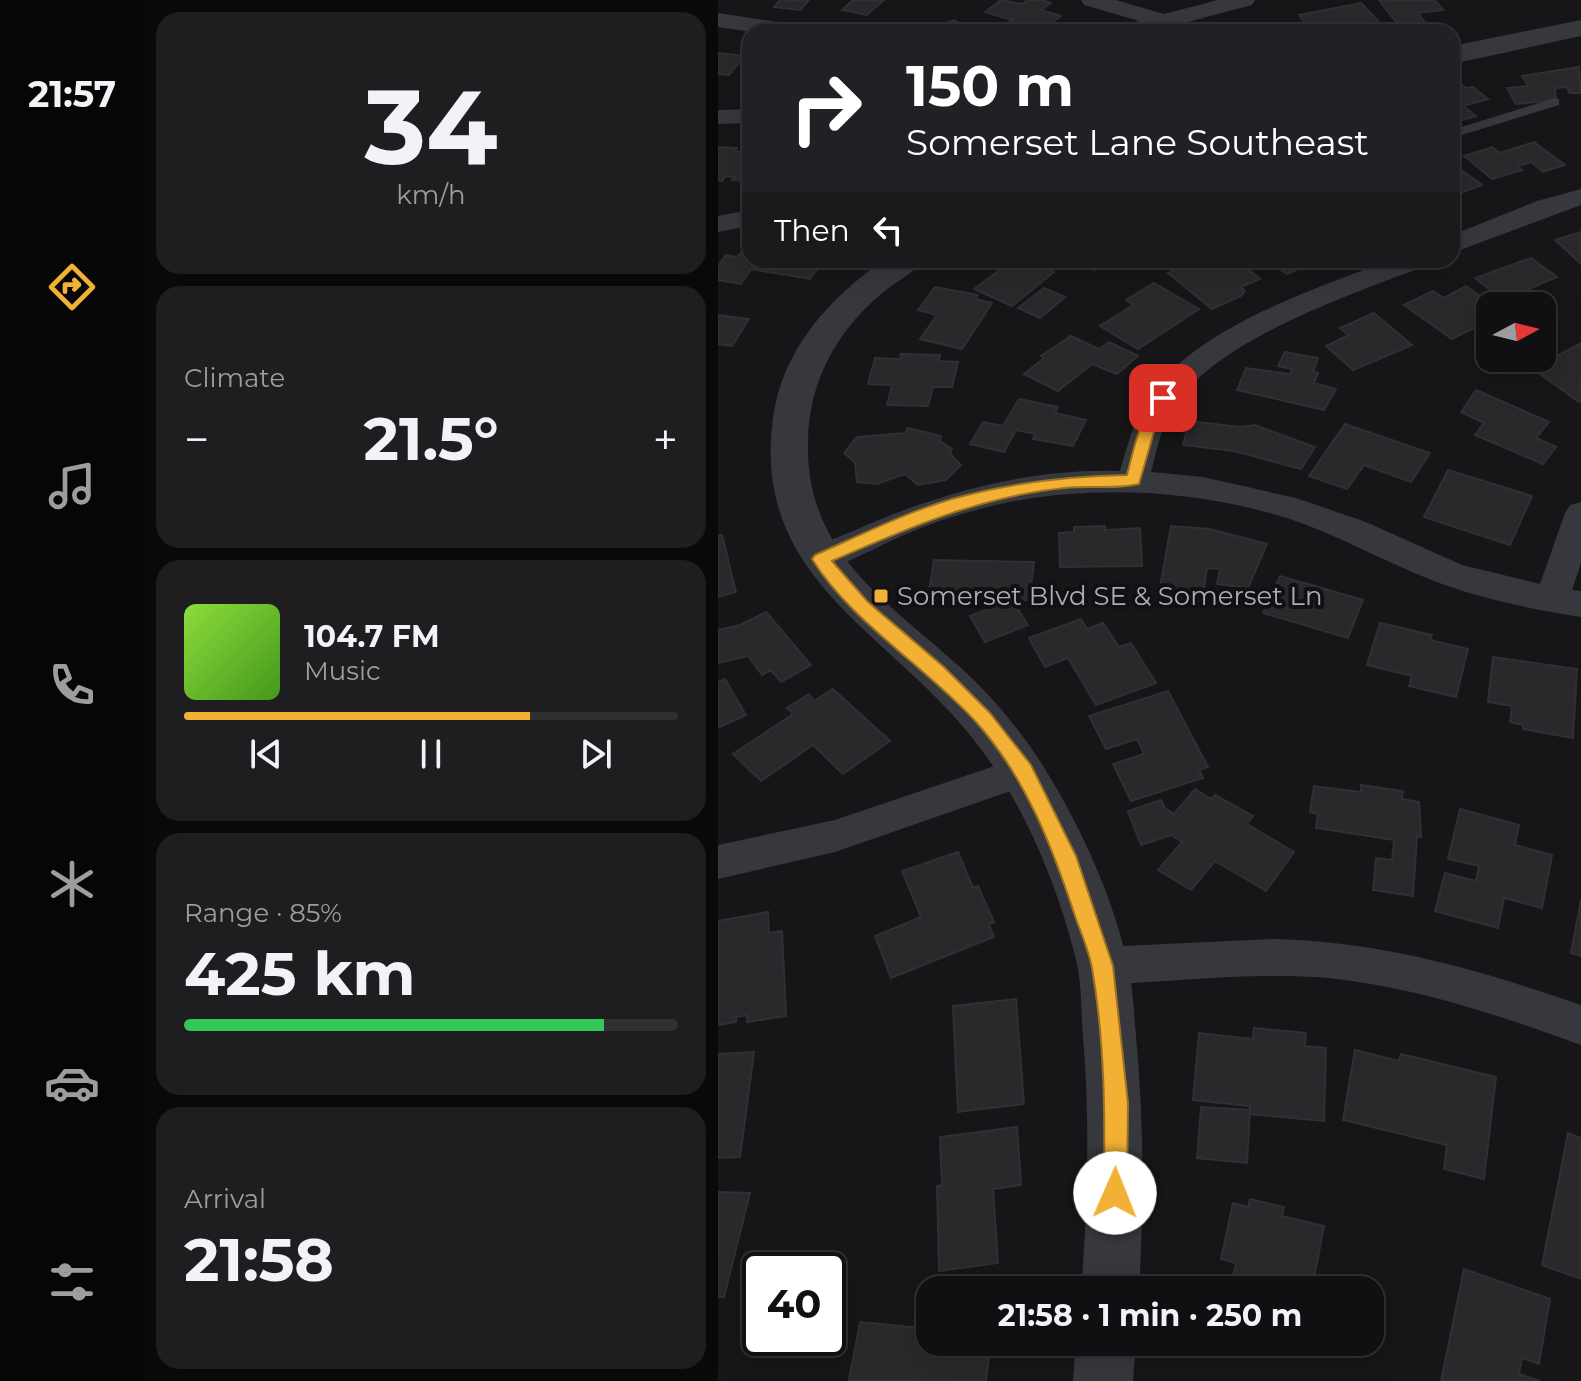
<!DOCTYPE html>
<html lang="en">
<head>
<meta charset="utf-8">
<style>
	:root { --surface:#101012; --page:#1e1e20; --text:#f1f3f6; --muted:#9c9d9f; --line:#303032; --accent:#f2b134 }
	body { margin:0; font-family:Montserrat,sans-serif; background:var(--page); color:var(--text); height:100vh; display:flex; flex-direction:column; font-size:30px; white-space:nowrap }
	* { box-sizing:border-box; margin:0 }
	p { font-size:26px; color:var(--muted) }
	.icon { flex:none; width:44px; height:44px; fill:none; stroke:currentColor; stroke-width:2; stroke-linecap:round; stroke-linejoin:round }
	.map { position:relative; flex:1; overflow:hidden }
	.details { display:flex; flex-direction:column; gap:12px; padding:12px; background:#09090a; width:574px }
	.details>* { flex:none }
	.top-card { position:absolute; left:24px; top:24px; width:718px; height:244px; border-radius:24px; box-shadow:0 8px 32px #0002,0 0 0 2px var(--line); background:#202124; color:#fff; overflow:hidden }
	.needle { width:52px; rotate:83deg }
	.tools { position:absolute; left:758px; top:292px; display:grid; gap:16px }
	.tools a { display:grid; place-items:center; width:80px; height:80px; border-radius:16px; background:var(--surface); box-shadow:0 8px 32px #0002,0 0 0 2px var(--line); font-size:40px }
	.speed { position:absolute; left:24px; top:1252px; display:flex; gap:16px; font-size:40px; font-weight:700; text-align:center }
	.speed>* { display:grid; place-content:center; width:104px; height:104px; border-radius:50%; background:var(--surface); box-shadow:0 8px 32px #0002,0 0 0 2px var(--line); line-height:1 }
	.speed .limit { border:4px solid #111; border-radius:12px; background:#fff; color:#111 }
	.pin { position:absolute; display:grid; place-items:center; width:68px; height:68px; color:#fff; margin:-34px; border-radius:16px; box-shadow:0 4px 12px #0006 }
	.me { position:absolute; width:88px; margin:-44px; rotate:1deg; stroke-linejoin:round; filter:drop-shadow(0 0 6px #0008) }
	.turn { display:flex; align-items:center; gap:28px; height:168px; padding:0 32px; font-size:36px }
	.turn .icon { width:104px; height:104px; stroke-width:2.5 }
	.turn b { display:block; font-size:56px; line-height:68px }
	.then { display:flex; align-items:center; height:76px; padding:0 32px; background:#0003; gap:16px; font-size:30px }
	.big { font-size:60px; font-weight:700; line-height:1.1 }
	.details .tile { flex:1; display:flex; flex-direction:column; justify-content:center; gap:12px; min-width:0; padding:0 28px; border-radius:24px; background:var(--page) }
	.details .dial { align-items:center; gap:0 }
	.dial b { font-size:104px; line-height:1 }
	.song { display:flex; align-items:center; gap:24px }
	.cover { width:96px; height:96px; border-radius:12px; background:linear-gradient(135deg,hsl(90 70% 55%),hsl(100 70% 35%)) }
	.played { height:8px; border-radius:4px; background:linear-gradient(90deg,var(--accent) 70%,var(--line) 70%) }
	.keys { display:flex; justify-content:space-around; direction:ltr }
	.heat { display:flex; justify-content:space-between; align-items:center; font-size:44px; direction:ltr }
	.charge { height:12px; border-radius:6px; background:linear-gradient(90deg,#34c759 85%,var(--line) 0) }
	.trip { position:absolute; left:198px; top:1276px; width:468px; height:80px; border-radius:24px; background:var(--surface); box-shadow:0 8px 32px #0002,0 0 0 2px var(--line); font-weight:700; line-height:80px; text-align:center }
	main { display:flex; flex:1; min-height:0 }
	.tabs { display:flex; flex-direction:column; width:144px; justify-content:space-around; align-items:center; background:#060607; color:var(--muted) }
	.tabs .icon { width:56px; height:56px }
	.tabs .current { color:var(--accent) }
	.tabs b { font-size:36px; color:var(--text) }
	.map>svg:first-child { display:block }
	.building { fill:#29292c; stroke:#303034; stroke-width:2 }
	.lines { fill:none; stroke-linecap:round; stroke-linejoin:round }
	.service { fill:#37383d; fill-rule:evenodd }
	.minor { fill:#37383d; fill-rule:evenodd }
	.tertiary { fill:#37383d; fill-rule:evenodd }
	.route { fill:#f2b134; stroke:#9d7322; stroke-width:2 }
	.poi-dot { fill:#f2b134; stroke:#111113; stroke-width:3 }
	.labels { text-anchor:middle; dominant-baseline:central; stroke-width:8; stroke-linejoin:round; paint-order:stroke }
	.poi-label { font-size:26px; fill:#a8adb8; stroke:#111113; text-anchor:start }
</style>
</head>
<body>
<main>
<nav class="tabs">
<b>21:57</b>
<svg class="icon current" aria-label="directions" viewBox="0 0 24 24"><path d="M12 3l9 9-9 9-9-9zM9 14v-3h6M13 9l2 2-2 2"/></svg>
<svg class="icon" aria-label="music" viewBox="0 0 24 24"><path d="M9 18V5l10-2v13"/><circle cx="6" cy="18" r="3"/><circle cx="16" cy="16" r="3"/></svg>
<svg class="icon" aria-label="phone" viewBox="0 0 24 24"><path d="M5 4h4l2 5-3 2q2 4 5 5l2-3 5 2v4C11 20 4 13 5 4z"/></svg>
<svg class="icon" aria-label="climate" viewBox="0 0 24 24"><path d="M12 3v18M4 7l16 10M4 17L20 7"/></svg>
<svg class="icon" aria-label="car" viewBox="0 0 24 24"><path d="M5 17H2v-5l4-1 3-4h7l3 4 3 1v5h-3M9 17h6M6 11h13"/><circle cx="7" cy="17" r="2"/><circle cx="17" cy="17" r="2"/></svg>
<svg class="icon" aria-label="filters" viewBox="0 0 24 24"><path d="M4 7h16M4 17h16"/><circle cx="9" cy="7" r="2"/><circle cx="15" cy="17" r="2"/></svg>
</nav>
<section class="details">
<div class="tile dial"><b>34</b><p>km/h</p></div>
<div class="tile"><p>Climate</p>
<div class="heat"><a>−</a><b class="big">21.5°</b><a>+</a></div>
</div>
<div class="tile">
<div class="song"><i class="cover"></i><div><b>104.7 FM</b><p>Music</p></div></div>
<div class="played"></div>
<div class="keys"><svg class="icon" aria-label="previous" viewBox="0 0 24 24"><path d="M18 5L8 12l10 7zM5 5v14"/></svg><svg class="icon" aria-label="pause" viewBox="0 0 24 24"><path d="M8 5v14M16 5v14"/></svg><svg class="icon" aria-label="next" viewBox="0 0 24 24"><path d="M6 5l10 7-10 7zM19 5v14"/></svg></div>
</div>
<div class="tile"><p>Range · 85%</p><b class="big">425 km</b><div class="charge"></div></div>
<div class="tile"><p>Arrival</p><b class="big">21:58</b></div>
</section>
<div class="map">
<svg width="863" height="1381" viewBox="0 0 863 1381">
	<rect width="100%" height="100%" fill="#161618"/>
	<path class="building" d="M62,0H91L82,10L56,7Z
		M135,0H166L149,15L124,10Z
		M283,0L304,4L310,0H324L333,3L323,10L343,16L326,29L278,32L294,20L267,12Z
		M661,0H717L725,10L700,13L711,28L685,31Z
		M643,3L662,23L593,32L581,15Z
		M236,20L257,32H207Z
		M556,27H571L574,32L530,30Z
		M0,53L26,56L11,75L0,74Z
		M861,67L863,93H852L848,87L837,88L838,100L798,104L789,88L810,86L804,76Z
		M743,84L748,88L755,87L770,99L745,106L758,116L734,123V87Z
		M816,142L847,165L825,172L813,162L800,166L804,170L774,179L746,156L774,147L782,153Z
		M0,147L19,148L17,151L25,152L32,147V182L14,180L16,177L7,176L4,181L0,180Z
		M734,164H735L764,185L734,196Z
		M863,232V264L837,240Z
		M31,243L32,260H106L92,279L33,269L23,284L0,280V266L8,255L19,257Z
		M813,258L839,277L785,300L757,278Z
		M295,260H307L336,272L294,306L256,289Z
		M479,260H487L493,265L505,260H519L542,279L523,287L527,291L523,296L494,309L450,273Z
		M549,260H578L587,266L569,274Z
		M436,283L481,309L420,349L382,326L415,305L408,300Z
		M748,286L776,306H772V320L734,339L686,305L715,291L726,298Z
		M217,287L260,295L257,299L274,303L244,349L202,339L219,315L200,310Z
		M326,288L347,297L322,318L300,308Z
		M656,313L694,345L635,370L608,346L631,335L622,328Z
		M0,315L31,319L14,346L0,344Z
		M353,336L381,349L391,342L420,356L399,374L374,364L340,391L306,374L326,358L323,356Z
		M863,343V401L861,402L815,369Z
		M567,352L600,358L595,372L600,373L596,383L618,389L606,410L519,390L528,368L572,374L574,369L560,366Z
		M183,354L222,355L221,361L240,362L234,387H215L210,406L169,405L174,385L150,384L157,358L182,359Z
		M758,390L831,422L818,438L838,447L825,464L757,435L766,423L743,412Z
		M301,399L340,407L337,413L368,420L355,446L315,439L317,434L298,430L286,452L252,444L265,422L285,426Z
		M471,421L522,427L537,425L597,447L583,469L516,451L465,445Z
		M627,424L712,453L693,482L646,465L629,489L591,476Z
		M190,428L223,436L222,441L234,449L232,454L243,465L228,480L200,485L187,474L159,484L139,482L137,462L126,453L139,437L187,433Z
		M730,470L814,496L792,545L706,517Z
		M387,526V530L422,528L424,566L342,567L341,533L356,532V527Z
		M453,526L492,529L549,544L530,588L499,584L502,569L489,568L484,602L440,598Z
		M4,535L18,592L0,597V536Z
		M216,560L316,562L311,600L210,598Z
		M562,576L645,600L630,638L545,613Z
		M294,600L310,625L267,642L252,616Z
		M48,612L93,665L63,682L53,670L44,675L30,656L0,663V630L22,625Z
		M363,619L369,629L385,623L401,647L413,643L438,683L378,705L350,658L327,667L311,638Z
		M662,623L714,635L712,640L750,649L738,697L691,686L694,676L649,665Z
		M775,657L859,669L855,738L805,729V725L792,722L794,706L770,702Z
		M7,679L28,715L0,728V682Z
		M115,689L172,741L125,774L95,745L43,781L15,754L75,714L69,708L91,694L96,701Z
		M450,691L490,767L481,770L485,778L413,801L395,764L426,754L419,739L388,749L371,716Z
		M643,785L685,791L684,799L701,802L703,837L699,836L695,896L655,890L658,858L674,860L676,840L598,828L600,814L592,812L596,786L643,792Z
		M477,789L493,799L497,795L535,816L529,824L576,852L548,891L497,861L473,890L440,870L464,842L453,835L423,845L410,811L443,800L447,808L456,814Z
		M742,809L801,825L797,845L834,855L824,908L786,898L780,928L717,911L727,873L758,881L761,866L730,859Z
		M240,852L255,888L260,886L276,922L271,924L276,937L173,978L157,936L203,917L184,871Z
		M863,900V956L853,953Z
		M50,912L51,933L64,931L68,1016L29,1022V1015L18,1017V1022L0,1025V921Z
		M298,999L306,1104L240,1112L235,1006Z
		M536,1028L588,1033L587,1046L608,1048L606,1121L532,1114V1106L475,1100L481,1033L535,1039Z
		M637,1050L681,1061L683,1054L778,1077L766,1179L726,1169L729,1145L625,1120Z
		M36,1052L22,1157L0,1158V1054Z
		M483,1107L532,1110L529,1163L479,1158Z
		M299,1127L303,1185L275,1189L280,1263L221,1271L219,1186L224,1185L222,1137Z
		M850,1133L863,1138V1279L824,1265Z
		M0,1192L32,1193L6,1297H0Z
		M532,1199L566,1207L564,1216L606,1226L595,1283L586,1281L584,1290H512L518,1263L503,1259L515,1203L530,1207Z
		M746,1269L832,1299L821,1364L804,1358L801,1374L822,1381H723Z
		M142,1322L212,1329V1342H273L268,1381L131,1380Z"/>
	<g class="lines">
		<path class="service" d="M837,98L841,99V105L734,138V130Z
			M356,260L378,262L414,260L376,271Z"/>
		<path class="minor" d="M363,0H398L446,14L500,0H537L534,5L432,32H395L398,27L421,21L366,5Z
			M0,13L79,25L87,27L90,32H34L0,27Z
			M32,109V123L0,124V110Z
			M863,189V205L734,253V235L819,201Z
			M32,210V226L0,232V216Z
			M672,260H711L707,266C632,295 505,337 458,403C444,423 439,449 433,472L485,477L578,498L648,522L744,565L822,584L847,513L852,505L863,502V563L854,590L863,591V617C812,609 759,598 711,579C663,560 620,535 572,519C484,491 386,485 296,501C256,509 218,521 181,537C155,549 130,563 103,571L91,567L86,559C95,544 117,539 133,532C217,494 309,468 402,471C410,444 417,415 434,392C486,324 595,290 672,260Z
			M306,756L319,760L325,771L319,782L117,852L0,879V845L117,820Z
			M554,939C662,941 762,970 863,1005V1045C781,1015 697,987 610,978C535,972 459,981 384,985L369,979L363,966L369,953L384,947Z"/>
		<path class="tertiary" d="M863,20V36L734,64V46Z
			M166,260H205C195,274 176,283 163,294C118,332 91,382 90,441C87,553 168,600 242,667C275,697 303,731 327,769C364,829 397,901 411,970C415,991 416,1014 418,1036C426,1121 426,1205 421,1290H363C370,1205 372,1121 365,1036C363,1012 364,988 359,964C349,921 334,879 316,839C295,793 267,750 233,713C147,620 35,566 55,418C64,350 111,298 166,260Z
			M358,1342H418L415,1381H355Z"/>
	</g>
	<path class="route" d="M445,393L453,398L436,432L421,484C398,490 371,485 347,488C264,496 190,528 114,561L150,602L226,667L272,713L313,765L358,856L395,966L410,1103L409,1193L406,1201L397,1205L389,1201L386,1193C387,1118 387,1042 374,968C371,951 363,933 357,916C334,846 308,778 258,722C208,667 133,622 94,559L97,555C145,534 194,509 245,496C299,482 353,476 409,475C414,455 426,400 445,393Z"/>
	<rect class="poi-dot" x="155" y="588" width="16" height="16" rx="4"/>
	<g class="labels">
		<g class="poi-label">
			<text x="179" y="596">Somerset Blvd SE &amp; Somerset Ln</text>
		</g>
	</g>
</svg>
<div class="tools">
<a><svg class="needle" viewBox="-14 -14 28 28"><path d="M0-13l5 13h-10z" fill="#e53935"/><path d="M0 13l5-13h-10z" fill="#9c9d9f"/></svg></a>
</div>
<div class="speed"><div class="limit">40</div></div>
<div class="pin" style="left:445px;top:398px;background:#d93025"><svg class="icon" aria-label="arrive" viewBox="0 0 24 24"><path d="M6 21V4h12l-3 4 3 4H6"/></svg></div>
<svg class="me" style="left:397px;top:1193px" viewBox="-20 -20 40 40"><circle r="19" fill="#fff"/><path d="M0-13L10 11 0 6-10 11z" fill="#f2b134"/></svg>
<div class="trip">21:58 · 1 min · 250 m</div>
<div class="top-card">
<div class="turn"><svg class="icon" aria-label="right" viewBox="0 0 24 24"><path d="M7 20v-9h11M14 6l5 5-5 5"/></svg><div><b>150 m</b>Somerset Lane Southeast</div></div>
<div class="then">Then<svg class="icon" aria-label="left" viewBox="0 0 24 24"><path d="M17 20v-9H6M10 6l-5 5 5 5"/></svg></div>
</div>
</div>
</main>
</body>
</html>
